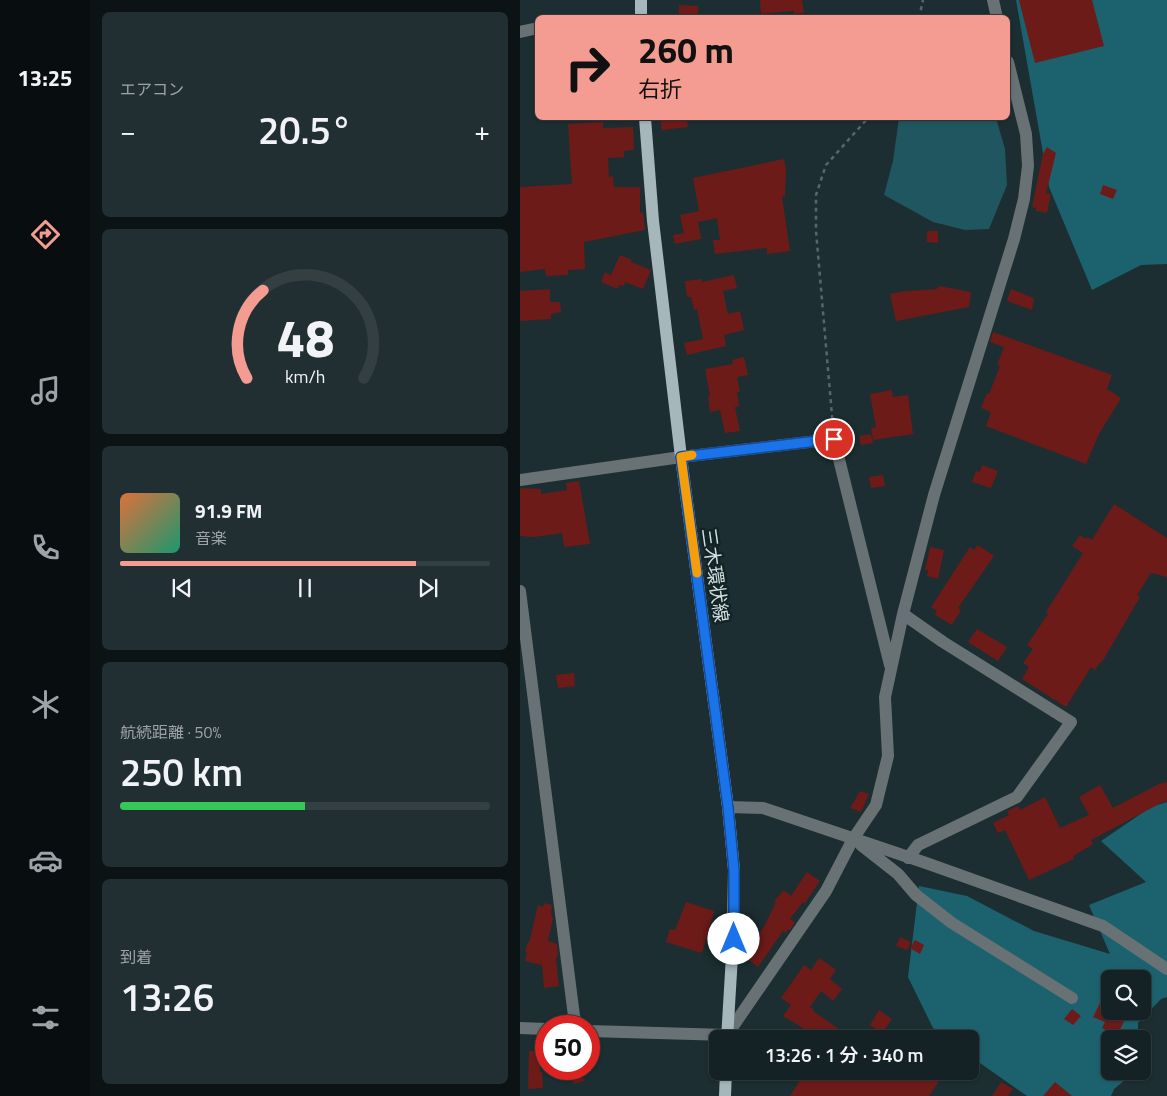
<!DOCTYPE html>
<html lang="ja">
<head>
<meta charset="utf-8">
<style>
	:root { --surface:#152225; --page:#222f32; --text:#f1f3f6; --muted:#9da4a7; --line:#343f42; --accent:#f59c92 }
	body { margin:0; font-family:"Titillium Web","Noto Sans JP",sans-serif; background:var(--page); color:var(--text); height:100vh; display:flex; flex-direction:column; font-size:19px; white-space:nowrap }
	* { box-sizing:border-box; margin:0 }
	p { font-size:16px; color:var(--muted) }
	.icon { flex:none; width:28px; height:28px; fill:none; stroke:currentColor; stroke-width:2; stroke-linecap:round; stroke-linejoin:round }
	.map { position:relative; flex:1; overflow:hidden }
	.drawer { display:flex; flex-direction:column; gap:12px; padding:12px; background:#0c1314; width:430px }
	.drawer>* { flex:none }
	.guide { position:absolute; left:15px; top:15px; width:475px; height:105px; border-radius:8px; box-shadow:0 1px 4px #0004,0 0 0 1px var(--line); background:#f59c92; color:#111; overflow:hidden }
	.tools { position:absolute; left:581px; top:970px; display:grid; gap:10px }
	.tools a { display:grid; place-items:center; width:50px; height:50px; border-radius:8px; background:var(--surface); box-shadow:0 1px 4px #0004,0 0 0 1px var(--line); font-size:25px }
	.speed { position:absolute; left:15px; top:1015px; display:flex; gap:10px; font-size:25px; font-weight:700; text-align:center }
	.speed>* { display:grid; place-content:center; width:65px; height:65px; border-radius:50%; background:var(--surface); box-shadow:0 1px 4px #0004,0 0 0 1px var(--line); line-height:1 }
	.speed .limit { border:8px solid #d22; background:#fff; color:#111 }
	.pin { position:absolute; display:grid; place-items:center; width:42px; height:42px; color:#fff; margin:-21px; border:2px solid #fff; border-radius:50%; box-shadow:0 1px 5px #0007 }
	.me { position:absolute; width:55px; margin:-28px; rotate:0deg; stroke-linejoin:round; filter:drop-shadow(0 0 4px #0008) }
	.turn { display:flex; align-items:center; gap:18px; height:105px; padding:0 20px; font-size:22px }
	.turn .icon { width:65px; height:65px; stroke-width:2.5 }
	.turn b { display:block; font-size:35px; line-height:42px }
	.big { font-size:38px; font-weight:600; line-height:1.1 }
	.drawer .tile { flex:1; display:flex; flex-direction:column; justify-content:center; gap:8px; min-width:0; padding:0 18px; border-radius:8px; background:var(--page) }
	.drawer .dial { align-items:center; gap:0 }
	.dial svg { height:130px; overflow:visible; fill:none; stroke:var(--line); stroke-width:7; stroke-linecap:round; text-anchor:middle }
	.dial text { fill:var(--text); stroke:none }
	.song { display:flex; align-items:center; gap:15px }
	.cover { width:60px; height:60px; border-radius:8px; background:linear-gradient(135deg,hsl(20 70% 55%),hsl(160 70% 35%)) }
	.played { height:5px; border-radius:2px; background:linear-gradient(90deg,var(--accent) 80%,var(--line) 80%) }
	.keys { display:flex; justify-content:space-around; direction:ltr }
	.heat { display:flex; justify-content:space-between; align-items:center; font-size:28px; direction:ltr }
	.charge { height:8px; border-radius:4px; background:linear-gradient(90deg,#34c759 50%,var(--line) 0) }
	.trip { position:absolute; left:189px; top:1030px; width:270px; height:50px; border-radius:8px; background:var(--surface); box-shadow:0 1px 4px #0004,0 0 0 1px var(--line); font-weight:600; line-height:50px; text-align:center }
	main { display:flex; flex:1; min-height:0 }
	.menu { display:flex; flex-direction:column; width:90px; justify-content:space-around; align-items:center; background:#080e0f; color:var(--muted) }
	.menu .icon { width:35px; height:35px }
	.menu .on { color:var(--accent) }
	.menu b { font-size:22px; color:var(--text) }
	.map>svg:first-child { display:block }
	.green { fill:#20565f }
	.forest { fill:#1c626e; fill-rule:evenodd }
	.building { fill:#6d1b19 }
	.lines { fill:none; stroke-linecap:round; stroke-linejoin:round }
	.path { stroke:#576669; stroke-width:2.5; stroke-dasharray:4 4; stroke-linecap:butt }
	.minor { stroke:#687173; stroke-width:12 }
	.major { stroke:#a5b7bb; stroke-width:12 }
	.route-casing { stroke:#114b97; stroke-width:12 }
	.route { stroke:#1a73e8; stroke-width:9 }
	.slow { stroke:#f59e0b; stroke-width:9 }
	.labels { text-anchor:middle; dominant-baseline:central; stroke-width:5; stroke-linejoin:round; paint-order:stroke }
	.street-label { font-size:19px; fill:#d4dfe1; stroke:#132427 }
</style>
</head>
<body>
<main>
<nav class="menu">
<b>13:25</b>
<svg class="icon on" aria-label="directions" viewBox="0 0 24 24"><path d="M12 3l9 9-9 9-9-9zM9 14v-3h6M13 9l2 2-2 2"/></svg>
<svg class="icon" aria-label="music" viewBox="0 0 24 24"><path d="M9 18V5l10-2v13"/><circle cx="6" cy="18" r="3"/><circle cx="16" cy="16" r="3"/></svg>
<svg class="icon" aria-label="phone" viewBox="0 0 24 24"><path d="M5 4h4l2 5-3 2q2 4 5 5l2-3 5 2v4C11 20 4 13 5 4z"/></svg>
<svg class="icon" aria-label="climate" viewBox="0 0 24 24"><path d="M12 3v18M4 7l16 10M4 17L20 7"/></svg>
<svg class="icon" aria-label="car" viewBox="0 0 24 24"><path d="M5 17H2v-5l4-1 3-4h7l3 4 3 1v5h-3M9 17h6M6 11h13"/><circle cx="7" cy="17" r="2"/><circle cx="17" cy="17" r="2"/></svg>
<svg class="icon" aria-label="filters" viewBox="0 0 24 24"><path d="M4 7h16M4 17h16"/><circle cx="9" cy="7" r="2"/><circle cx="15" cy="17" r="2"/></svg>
</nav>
<section class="drawer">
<div class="tile"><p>エアコン</p>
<div class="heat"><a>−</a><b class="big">20.5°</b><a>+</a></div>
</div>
<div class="tile dial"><svg viewBox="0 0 100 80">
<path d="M14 69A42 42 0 1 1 86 69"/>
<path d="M14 69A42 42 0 0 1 24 15" stroke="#f59c92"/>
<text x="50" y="56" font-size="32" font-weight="700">48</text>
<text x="50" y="72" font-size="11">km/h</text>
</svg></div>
<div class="tile">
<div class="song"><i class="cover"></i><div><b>91.9 FM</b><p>音楽</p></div></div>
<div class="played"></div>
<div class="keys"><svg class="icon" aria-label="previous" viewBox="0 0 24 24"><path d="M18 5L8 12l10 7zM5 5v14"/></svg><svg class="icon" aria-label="pause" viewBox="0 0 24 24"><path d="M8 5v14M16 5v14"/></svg><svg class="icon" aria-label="next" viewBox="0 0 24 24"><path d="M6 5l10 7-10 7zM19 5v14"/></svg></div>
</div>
<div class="tile"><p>航続距離 · 50%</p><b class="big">250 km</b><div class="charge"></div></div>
<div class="tile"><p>到着</p><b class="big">13:26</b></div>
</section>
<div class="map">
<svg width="647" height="1096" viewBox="0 0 647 1096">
	<rect width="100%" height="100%" fill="#1c2e31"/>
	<path class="green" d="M379,118H476L485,149L487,185L469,229L445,230L413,222L364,195L373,161Z"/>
	<path class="forest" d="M496,0H647V264L621,265L572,290L529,187Z
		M647,802V997L641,999L618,1023V1039H590V1071H616L594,1089L591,1096H507L450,1056V1039H427L413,1028L388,977L399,886L447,896L514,931L590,954L569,905L626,882L581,841L631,807ZM590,979H622V1011H590Z"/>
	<path class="building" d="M240,0H282L284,13L274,14V11L241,14Z
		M499,0H572L584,46L515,63Z
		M159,5L178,6V18H159Z
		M140,118H167L168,127L142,130Z
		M83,122V128L113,127L114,150L104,151V157L88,158L89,177L93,176L94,187H120V213L123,212L125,230L64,242L65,269L48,270V275L26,276L25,269L0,272V187L52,184L48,124Z
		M527,147L536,153L526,193L531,194L527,213L516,211V208L512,207L523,154Z
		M264,159L266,170L265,196L262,197L270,251L247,254V248L195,254L193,240H200L197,218L178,222L181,239L155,244L153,235L164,233L160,215L179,211L173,178Z
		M583,185L597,190L593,199L580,194Z
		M407,231H418V243L407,242Z
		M100,255L112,260L111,262L131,270L123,289L105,282L104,286L99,285L98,289L81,282L85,272L91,275Z
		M214,275L217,288L203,291L208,314L220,311L224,330L204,335L206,346L167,355L164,343L183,339L177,309L174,310L171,297H167L165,281L182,279V282Z
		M419,286L451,292L449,307L376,321L370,294L386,291L417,289Z
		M30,289V302H40L41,312L31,314V319L0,321V291Z
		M491,289L514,298L512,310L487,301Z
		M473,332L592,375L587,389L601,398L579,434L566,464L466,426L471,412L461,408L467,393L469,394L480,366L477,365L484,347L470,342Z
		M224,357L228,375L217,377L220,392H217L219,406L215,407L220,431L205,433L200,410L190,412L188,397L190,396L185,369L213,364L212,360Z
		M372,390L373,397L388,395L393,434L353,440L351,428L356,427L350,394Z
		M351,434L353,443L341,445L339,436Z
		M462,465L478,471L471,488L452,482L456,471L460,472Z
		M363,475L365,486L351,488L349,477Z
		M59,481L70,544L44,547L42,533L14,537L0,536V488L21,489V494L47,490L46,483Z
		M594,504L647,538V577L631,573L617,595L620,597L582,662H580L575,670L571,667L546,707L502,679L509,667L503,663L513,649L507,645L528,614L526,612L563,553L552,546L560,535L566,539L567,537L572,540Z
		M458,545L474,556L438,608L441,610L432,625L415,615L417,611L411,607L450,547L454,550Z
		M410,547L424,550L418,579L407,576L408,570H405Z
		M457,629L487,647L478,661L448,642Z
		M54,673L55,686L38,688L36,675Z
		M647,782V801L641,803L571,840L573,844L553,856L554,859L509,880L485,830L478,833L473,823L489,815L487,811L498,806L500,810L525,797L540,828L569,815L559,797L580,785L593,808L639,784Z
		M340,791L349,794L341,812L330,808Z
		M287,872L300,881L285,903L283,902L270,919L275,922L270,930L268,929L266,933L263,931L238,967L226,958L238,940L236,938L245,925L256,902L254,901L264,890L271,896Z
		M166,902L194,911L182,953L146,942L150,929L155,930Z
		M24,903L32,905L31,914L33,918L28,941L37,944L38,954L36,959L39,986L24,988L22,965L5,961L7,953L5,952L8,942L9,943L18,905L23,907Z
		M380,937L391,942L387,950L376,946Z
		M395,940L404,945L400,954L390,948Z
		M299,958L316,970L310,979L322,989L313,1001L301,991L290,1007L294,1010L293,1011L333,1039H276L283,1028L263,1016L271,1005L261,998L284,965L291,970Z
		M583,997L590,1000V1011H600L607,1015L597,1036L582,1028L585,1022L573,1017Z
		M552,1009L561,1016L553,1025L544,1019Z
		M359,1010L372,1019L362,1033L350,1025Z
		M9,1051H20V1072H22L23,1088L8,1089Z
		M49,1069H61L64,1081L54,1084Z
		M283,1071H426L409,1096H270L281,1079L279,1078Z
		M481,1082L493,1089L488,1096H472Z
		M535,1082L552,1096H523Z"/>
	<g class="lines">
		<path class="path" d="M399,18L403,0
			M313,427L296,231V195L306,165L348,118"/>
		<path class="minor" d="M473,0L477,18
			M0,32L18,28
			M0,480L161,457L314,439L370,665
			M0,591L54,1016L57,1026
			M383,614L423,642L551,722L497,797L398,845L388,858
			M208,807L243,808L406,863L583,926L647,969
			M341,845L378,874L396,895L432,923L552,998
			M0,1028L26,1029
			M69,1031L207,1035L306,891L333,839L356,805L368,756L365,697L383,614L414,495L494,239L504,199L508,166L506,134L488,62"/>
		<path class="major" d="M121,18V0
			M125,118L133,221L161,457L208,807L214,870L213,939L207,1039
			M205,1096L206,1071"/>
	</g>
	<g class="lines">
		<defs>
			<path id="route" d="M214,939V870L208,807L161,457L314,439"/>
		</defs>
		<use href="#route" class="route-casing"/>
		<use href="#route" class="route"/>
		<path class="slow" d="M172,455L161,457L177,573"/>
	</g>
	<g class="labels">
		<g class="street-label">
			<text transform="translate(196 575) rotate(82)">三木環状線</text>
		</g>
	</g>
</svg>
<div class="tools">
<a><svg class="icon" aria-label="search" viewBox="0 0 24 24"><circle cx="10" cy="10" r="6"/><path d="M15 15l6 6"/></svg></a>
<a><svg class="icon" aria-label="layers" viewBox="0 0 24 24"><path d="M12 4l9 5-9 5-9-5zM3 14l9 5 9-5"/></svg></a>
</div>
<div class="speed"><div class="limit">50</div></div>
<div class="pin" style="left:314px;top:439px;background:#d93025"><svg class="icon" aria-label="arrive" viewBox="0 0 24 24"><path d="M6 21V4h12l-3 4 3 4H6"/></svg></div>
<svg class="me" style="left:214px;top:939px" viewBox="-20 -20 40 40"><circle r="19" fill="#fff"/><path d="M0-13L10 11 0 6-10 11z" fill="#1a73e8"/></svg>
<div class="trip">13:26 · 1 分 · 340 m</div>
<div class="guide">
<div class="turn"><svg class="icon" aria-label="right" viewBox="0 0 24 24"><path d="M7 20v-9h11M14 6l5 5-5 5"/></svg><div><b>260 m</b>右折</div></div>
</div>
</div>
</main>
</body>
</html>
